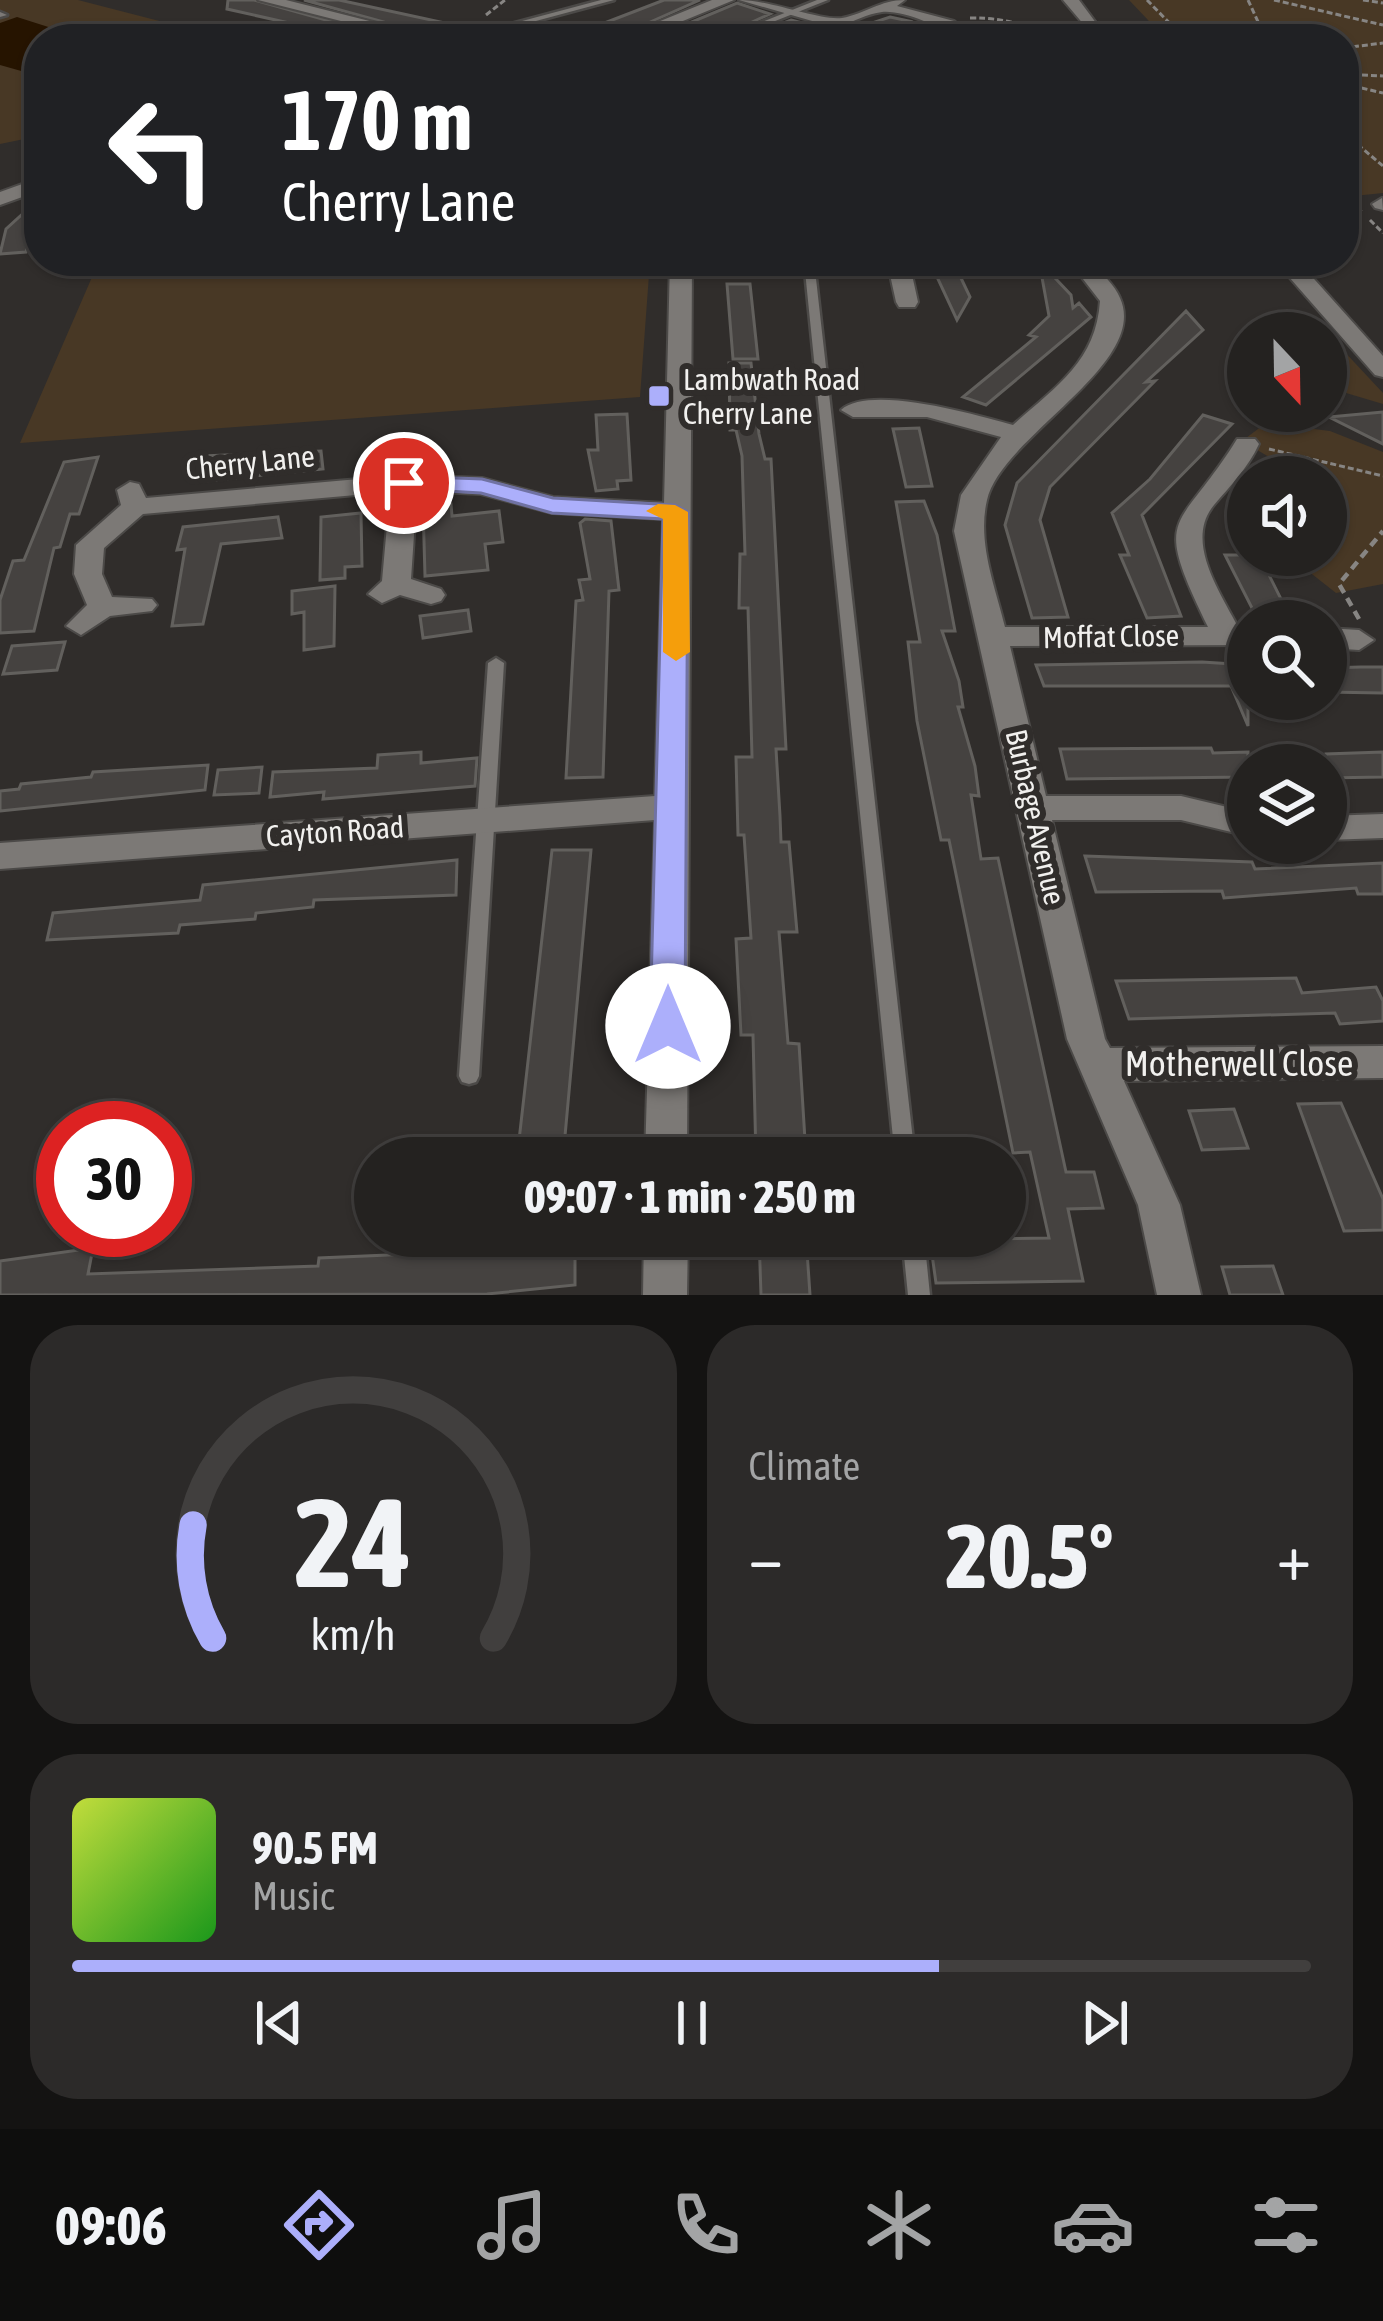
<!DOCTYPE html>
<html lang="en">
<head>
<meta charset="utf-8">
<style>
	:root { --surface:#242220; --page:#2c2a29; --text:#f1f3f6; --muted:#a3a4a5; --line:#413f3e; --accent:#acaffb }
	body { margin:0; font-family:"Asap Condensed",sans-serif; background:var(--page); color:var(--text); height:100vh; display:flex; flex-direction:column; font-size:45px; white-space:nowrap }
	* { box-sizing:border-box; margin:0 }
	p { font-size:39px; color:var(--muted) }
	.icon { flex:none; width:66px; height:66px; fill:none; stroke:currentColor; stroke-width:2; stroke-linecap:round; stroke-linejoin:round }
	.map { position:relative; height:1295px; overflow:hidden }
	.sheet { display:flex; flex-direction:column; gap:30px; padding:30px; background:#141312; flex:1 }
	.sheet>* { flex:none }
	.banner { position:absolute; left:24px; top:24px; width:1335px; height:252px; border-radius:48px; box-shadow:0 3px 9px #0004,0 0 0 3px var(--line); background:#202124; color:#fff; overflow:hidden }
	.needle { width:78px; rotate:158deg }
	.fabs { position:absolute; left:1227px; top:312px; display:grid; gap:24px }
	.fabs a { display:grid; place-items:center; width:120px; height:120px; border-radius:50%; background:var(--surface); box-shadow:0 3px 9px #0004,0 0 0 3px var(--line); font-size:60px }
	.speed { position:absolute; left:36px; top:1101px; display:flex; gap:24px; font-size:60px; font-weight:700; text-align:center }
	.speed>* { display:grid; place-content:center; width:156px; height:156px; border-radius:50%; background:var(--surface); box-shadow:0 3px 9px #0004,0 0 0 3px var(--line); line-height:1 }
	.speed .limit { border:18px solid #d22; background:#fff; color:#111 }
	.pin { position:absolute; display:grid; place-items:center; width:102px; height:102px; color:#fff; margin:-51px; border:6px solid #fff; border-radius:50%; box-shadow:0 3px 12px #0007 }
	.me { position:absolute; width:132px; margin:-66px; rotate:0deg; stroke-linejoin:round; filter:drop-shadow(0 0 9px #0008) }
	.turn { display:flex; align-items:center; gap:42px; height:252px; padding:0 60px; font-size:54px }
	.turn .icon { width:156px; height:156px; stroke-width:2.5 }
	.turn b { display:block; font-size:84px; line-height:102px }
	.big { font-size:90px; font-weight:800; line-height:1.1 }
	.sheet .card { flex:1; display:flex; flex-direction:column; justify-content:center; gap:18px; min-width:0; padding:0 42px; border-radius:48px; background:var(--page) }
	.sheet .dial { align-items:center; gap:0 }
	.dial svg { height:312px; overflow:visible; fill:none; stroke:var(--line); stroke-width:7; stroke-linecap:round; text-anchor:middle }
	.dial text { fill:var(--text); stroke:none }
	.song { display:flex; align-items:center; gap:36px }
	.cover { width:144px; height:144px; border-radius:18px; background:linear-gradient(135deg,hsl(70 70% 55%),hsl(120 70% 35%)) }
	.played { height:12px; border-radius:6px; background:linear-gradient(90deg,var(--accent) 70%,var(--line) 70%) }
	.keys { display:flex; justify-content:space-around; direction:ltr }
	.heat { display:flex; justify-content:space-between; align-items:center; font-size:66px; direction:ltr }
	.sheet .tiles { flex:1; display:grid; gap:30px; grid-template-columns:1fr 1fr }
	.card:last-child { grid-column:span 2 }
	.trip { position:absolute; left:354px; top:1137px; width:672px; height:120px; border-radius:60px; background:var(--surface); box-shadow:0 3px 9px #0004,0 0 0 3px var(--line); font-weight:800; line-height:120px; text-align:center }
	.tabs { display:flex; height:192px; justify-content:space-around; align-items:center; background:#0e0e0d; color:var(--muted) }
	.tabs .icon { width:84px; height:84px }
	.tabs .selected { color:var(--accent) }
	.tabs b { font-size:54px; color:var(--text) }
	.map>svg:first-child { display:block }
	.green { fill:#483825 }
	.water { fill:#261400 }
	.building { fill:#454240; stroke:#62605d; stroke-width:3 }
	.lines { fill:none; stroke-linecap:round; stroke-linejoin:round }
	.service-casing { stroke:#4c4a48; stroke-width:5 }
	.minor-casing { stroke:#4c4a48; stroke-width:4 }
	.path-far1 { stroke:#878583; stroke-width:3; stroke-dasharray:6 3; stroke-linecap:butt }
	.path { stroke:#878583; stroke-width:4.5; stroke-dasharray:9 6; stroke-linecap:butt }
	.service { fill:#7c7976; fill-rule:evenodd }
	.minor { fill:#7c7976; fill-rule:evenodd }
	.route { fill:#acaffb; stroke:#7072a3; stroke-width:3 }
	.slow { fill:#f59e0b }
	.poi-dot { fill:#acaffb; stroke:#302d2b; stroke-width:4.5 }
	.labels { text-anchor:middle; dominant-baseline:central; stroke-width:12; stroke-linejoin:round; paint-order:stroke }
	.poi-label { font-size:30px; fill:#f1f0ee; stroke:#302d2b; text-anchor:start }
	.street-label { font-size:30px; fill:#f1f0ee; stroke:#302d2b }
	.near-street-label { font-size:36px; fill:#f1f0ee; stroke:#302d2b }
</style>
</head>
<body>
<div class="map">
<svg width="1383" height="1295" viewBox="0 0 1383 1295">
	<rect width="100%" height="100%" fill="#302d2b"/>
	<path class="green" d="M0,0H78L229,39H39V136L0,144Z
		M1129,0H1383V193L1344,197V39H1166Z
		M99,261H650L640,397L20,443Z
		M1340,347L1383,393V404L1326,387V360Z
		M1266,423L1330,431L1383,452V584L1336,593L1303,567L1307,555H1326L1334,522L1326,518V477H1303L1242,441Z"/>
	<path class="water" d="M17,17L86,39H39V76L0,65V23Z"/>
	<path class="building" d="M228,0H254L394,39H360L227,9Z
		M304,0H339L473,29L445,39Z
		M664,0H700L612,39H563Z
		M737,3L770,14L715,39H651Z
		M890,17L909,21L873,39H824Z
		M791,20L814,26L794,39H742Z
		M39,199L26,252L0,254L6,229Z
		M1039,261L1071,295L1073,308L1079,303L1091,317L986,405L963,397L1036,337L1029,335L1049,316Z
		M960,276L970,297L957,320L937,277Z
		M727,284H750L758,359H733Z
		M1186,311L1203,330L1146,382L1155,381L1050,487L1040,520L1068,617L1032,618L1005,525L1017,483Z
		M729,363H751L759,434L765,459H771L786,749H776L780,816L781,842H789L797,932H779L788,1043L799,1044L806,1156L756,1158L753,1035H741L736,939L751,938L744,835H738L736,757H752L748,608H739L740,554H745L742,456L736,430H730Z
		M1383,412V444L1329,417Z
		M627,414L631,480L617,481L618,489L596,491L588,450H598L596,415Z
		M1203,415L1232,424L1142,515L1181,616L1147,618L1120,555H1129L1112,513L1150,479Z
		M919,428L932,486L906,487L893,429Z
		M321,451L323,469L196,482L203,456Z
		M98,457L79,514H70L60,547L54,548L34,631L0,633V600L13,561L24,560L64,462Z
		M924,501L937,535L955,631H942L959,681L963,707H958L975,766L979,796L971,795L981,859L998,858L1066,1172H1094L1103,1208L1068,1209L1083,1281L936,1283L930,1240L1049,1238L1030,1152L1013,1153L949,840H941L917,721L908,642H920L896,502Z
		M451,504L452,516L499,511L503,542L485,544L488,570L425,576L423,506Z
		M361,513L362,566L345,567V578L320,580L321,517Z
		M278,517L282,538L221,544L203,624L172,626L185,549L177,550L183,527Z
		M585,519L611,521L619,590L609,591L603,777L566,778L576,601L583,600L579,580L590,579L580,523Z
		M1225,555H1259L1288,613L1255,614Z
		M335,586L334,646L304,650V612L292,614V591Z
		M468,610L471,631L423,638L420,616Z
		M65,642L57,670L3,674L12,646Z
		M1202,662L1248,665V726L1231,686H1044L1036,665Z
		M1361,667H1383V693L1326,692V668Z
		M1211,748L1213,753L1248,752V777L1067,779L1060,749Z
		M421,752V763L477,758L475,786L323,799L324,792L270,797L273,772L377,768L378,755Z
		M1383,752V777L1326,778V754Z
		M208,765L205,790L0,811V791L19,789L21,784L91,777L93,772Z
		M262,767L259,793L214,795L218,770Z
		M552,850H591L563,1158H517Z
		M1085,856L1252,862L1255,869L1383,863V894H1358L1356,888L1224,898L1222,891L1096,892Z
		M457,860L456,895L314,900L313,907L256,913L255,919L180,925L178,933L47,940L53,913L200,900L203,885Z
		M1296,978L1302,993L1376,987L1383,1001V1021L1340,1024L1335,1013L1129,1019L1116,981Z
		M1341,1103L1383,1199V1230L1344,1231L1298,1104Z
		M1234,1109L1248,1148L1202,1150L1189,1111Z
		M759,1236H806L810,1295H761Z
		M575,1247V1285L487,1294L0,1295V1261L93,1248L88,1274L318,1266L319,1258Z
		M1273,1266L1283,1295H1230L1222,1267Z"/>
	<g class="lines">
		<defs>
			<path id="service" d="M601,0H614L469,39H455Z
				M817,0H828L730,39H719Z
				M0,12L7,15L0,17Z
				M804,261H814L915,1158H895Z
				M496,658L504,663L479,1076L476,1082L469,1084L462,1082L459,1076L488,663Z
				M902,1236H924L930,1295H908Z"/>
			<path id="minor" d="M258,0H286L441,39H412Z
				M712,0H734L639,39H616Z
				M739,0C770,0 820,21 842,18C865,14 880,0 905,0L897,6L954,21L974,39H956C940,26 903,10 882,12C852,16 830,39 798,39L826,25Z
				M1063,0H1079L1108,39H1096Z
				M39,178V191L0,205V192Z
				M1382,198L1383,210L1375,208L1372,204Z
				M670,261H692L687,1158H645L655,820L0,869V843L655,796L663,519L552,513L481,494L417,491L411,579L441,589L445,595L441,601L431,604L400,595L382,603L368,594L382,581L390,492L143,514L104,548L102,574L112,597L152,599L157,605L152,611L110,616L81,635L66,626L87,605L74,574L76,545L121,505L117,490L130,482L139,484L146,498L404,475L482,478L553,497L664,503Z
				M887,261H909L918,302L915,307H899L896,302Z
				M1069,261H1091C1100,272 1115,285 1120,298C1150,364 1001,437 987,500C977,542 995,586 1005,627H1208C1150,508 1178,535 1237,439H1255L1259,444C1248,468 1231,485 1214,505C1184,541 1220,592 1238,627H1248V645L1010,646L1046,796H1181L1248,812V836L1181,820H1052L1105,1039L1110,1048L1383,1046V1078L1124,1081L1180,1205L1201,1295H1157L1138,1205L1067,1039L954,531L961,495L1001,437L927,417H853L841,410C870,384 976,415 1013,425C1055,387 1096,362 1100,301Z
				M1275,261H1298L1383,356V377L1375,375Z
				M1326,628L1359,630L1374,640L1359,650L1326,648Z
				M1383,814V838L1326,840V816Z
				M644,1236H688L687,1295H643Z"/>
		</defs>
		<use href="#service" class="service-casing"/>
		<use href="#minor" class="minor-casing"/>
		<path class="path-far1" d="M1147,0L1185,39
			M1248,0L1266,39
			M1274,0L1383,25
			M1363,0L1383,3
			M486,15L505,0
			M970,18C1015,17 1031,32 1073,35
			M1344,48L1383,43
			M1344,74L1383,76
			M1344,84L1383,93
			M1344,133L1383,166
			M1344,195L1362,212
			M1370,220L1383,233
			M1269,449L1383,476"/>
		<path class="path" d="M1359,619L1339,584L1383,531"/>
		<use href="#service" class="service"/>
		<use href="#minor" class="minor"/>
	</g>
	<path class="route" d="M404,476L482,479L553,498L675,505L688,512L685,1026L680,1036L668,1041L655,1036L650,1026L663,519L552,513L481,493L396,488V478Z"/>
	<path class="slow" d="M675,505L688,512L690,652L676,661L663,652V519L646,511L658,504Z"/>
	<rect class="poi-dot" x="647" y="384" width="24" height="24" rx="6"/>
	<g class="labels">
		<g class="poi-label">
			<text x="683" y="379">Lambwath Road<tspan x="683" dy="34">Cherry Lane</tspan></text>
		</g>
		<g class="street-label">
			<text transform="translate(250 462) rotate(-6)">Cherry Lane</text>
			<text transform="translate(1111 636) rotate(-1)">Moffat Close</text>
			<text transform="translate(1036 817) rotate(77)">Burbage Avenue</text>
			<text transform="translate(335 831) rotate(-4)">Cayton Road</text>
		</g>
		<g class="near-street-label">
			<text x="1239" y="1063">Motherwell Close</text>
		</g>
	</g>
</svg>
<div class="fabs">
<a><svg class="needle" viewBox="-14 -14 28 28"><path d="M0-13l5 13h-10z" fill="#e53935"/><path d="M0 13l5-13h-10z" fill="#a3a4a5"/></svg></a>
<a><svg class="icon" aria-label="sound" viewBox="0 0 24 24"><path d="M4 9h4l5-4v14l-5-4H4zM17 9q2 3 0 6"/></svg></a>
<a><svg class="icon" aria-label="search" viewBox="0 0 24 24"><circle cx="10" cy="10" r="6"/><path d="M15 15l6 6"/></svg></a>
<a><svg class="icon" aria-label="layers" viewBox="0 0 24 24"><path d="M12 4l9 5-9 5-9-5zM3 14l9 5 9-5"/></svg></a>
</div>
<div class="speed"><div class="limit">30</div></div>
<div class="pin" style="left:404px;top:483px;background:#d93025"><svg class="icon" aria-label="arrive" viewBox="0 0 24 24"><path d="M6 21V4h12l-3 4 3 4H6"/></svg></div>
<svg class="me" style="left:668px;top:1026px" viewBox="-20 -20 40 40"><circle r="19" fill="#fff"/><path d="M0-13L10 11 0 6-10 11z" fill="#acaffb"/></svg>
<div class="trip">09:07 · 1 min · 250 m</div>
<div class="banner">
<div class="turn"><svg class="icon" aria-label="left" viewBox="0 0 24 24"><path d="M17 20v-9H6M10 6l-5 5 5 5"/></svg><div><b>170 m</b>Cherry Lane</div></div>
</div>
</div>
<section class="sheet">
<div class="tiles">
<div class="card dial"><svg viewBox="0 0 100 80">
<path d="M14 69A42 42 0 1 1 86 69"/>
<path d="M14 69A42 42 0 0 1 9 40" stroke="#acaffb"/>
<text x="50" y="56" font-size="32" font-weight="700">24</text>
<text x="50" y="72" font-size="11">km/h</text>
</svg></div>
<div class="card"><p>Climate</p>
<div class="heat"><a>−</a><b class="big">20.5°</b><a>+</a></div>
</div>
<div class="card">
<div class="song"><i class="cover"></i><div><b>90.5 FM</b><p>Music</p></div></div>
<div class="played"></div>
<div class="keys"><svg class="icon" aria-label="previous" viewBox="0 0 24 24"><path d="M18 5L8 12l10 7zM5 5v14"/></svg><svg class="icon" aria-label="pause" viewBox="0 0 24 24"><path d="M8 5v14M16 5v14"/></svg><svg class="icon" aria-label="next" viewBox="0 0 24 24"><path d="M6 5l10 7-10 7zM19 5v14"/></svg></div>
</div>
</div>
</section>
<nav class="tabs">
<b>09:06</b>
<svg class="icon selected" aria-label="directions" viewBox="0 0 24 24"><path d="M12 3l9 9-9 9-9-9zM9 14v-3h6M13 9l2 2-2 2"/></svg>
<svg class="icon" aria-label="music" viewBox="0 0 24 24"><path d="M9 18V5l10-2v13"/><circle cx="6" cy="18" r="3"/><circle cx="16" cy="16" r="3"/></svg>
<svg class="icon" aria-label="phone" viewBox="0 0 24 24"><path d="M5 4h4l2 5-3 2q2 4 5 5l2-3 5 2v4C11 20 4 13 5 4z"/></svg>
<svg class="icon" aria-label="climate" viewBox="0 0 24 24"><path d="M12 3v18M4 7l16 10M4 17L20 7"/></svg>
<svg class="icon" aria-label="car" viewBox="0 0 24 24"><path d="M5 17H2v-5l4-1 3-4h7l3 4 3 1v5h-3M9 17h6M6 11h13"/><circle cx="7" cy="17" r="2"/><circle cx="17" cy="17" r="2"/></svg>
<svg class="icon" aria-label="filters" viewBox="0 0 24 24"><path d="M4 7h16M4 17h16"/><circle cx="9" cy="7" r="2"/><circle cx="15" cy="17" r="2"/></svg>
</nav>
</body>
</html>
